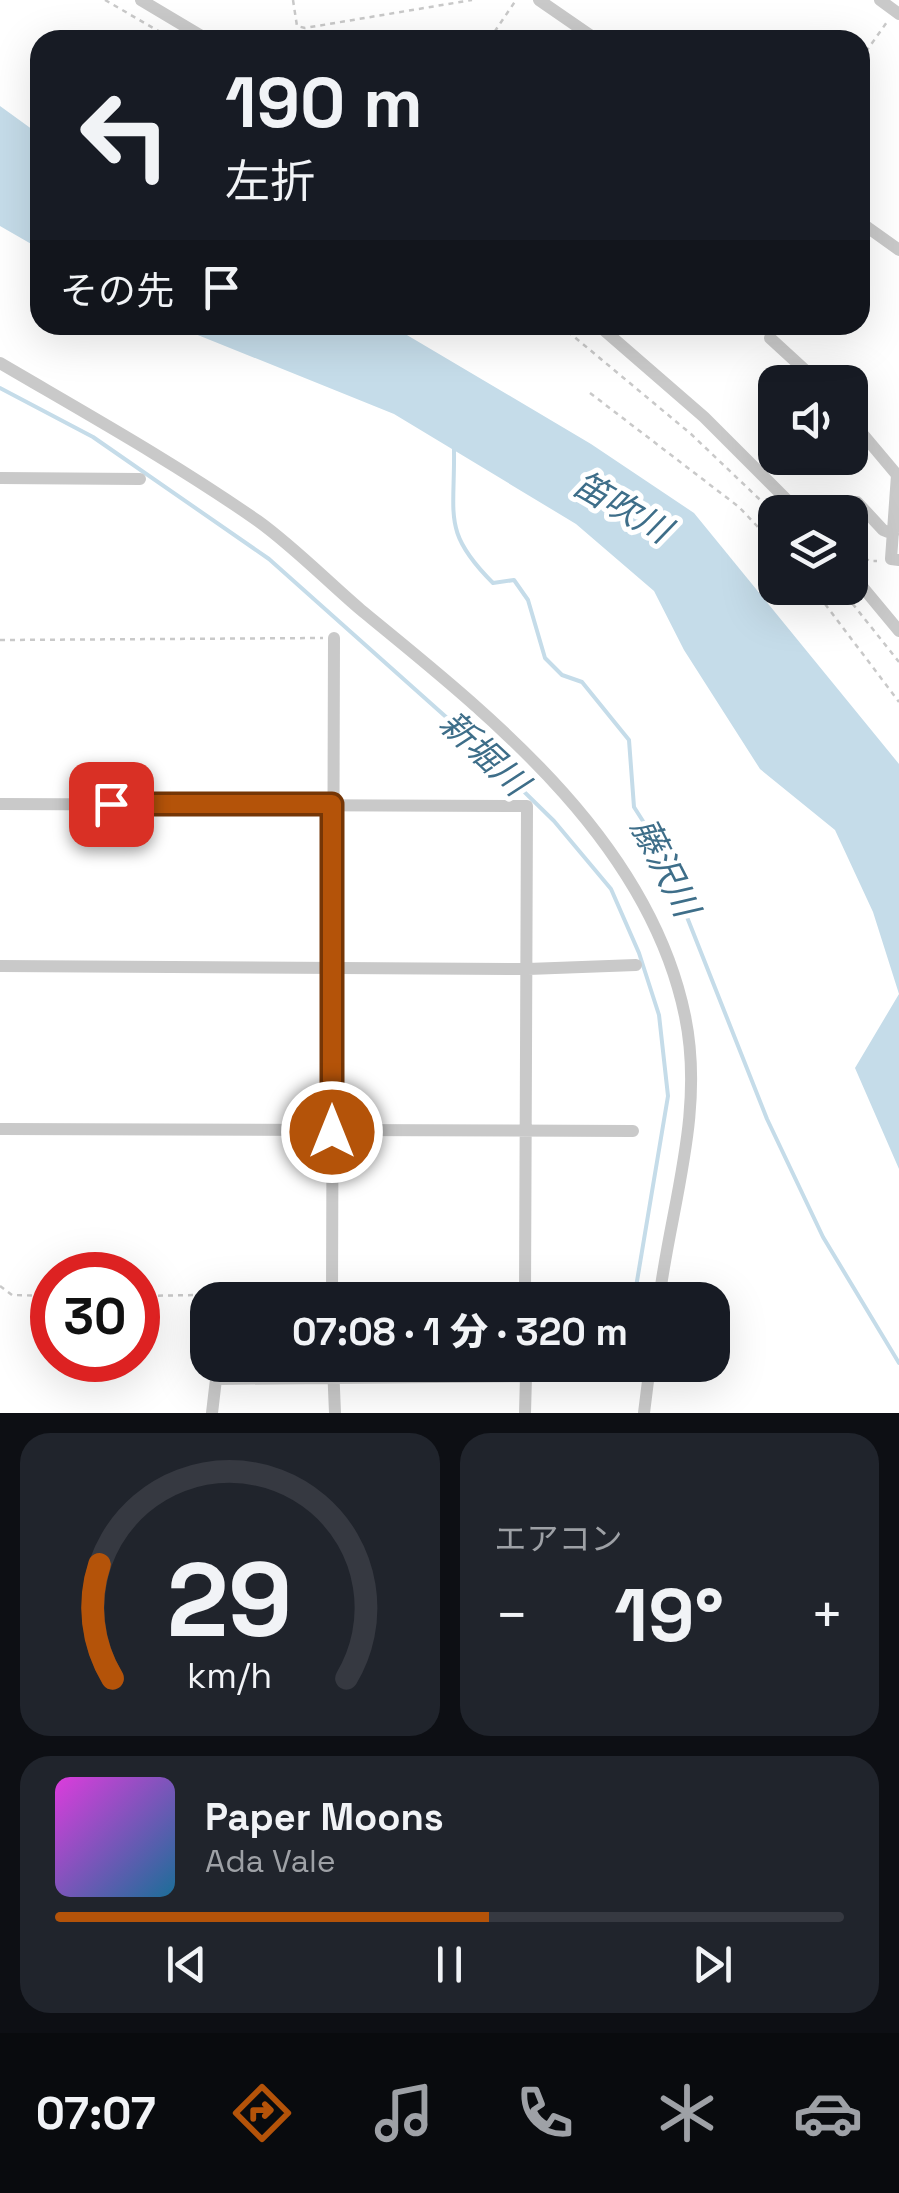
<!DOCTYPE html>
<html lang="ja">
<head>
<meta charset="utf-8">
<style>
	:root { --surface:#171b24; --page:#20242c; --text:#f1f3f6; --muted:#9ea1a6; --line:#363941; --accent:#b45309 }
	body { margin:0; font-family:"Space Grotesk","Noto Sans JP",sans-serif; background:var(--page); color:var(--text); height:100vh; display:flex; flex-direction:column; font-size:38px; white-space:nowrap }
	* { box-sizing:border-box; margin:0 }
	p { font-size:32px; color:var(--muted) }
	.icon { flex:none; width:55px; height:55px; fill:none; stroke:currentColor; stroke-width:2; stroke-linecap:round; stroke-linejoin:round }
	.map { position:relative; height:1413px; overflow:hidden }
	.details { display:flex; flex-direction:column; gap:20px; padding:20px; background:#0d0f14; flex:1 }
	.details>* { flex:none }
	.top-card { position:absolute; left:30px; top:30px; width:840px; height:305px; border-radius:30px; box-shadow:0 10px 40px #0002; background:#171b24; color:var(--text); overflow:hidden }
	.controls { position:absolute; left:758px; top:365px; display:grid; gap:20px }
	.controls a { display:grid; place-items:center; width:110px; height:110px; border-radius:20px; background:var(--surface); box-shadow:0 10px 40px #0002; font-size:50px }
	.speed { position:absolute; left:30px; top:1252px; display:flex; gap:20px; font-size:50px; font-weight:700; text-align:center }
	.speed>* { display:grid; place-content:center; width:130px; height:130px; border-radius:50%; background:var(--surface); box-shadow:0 10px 40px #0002; line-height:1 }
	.speed .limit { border:15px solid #d22; background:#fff; color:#111 }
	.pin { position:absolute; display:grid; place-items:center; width:85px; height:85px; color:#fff; margin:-42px; border-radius:20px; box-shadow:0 5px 15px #0006 }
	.me { position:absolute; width:110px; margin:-55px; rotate:0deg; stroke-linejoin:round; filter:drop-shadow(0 0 8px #0008) }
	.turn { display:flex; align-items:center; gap:35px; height:210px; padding:0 30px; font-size:45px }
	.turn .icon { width:130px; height:130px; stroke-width:2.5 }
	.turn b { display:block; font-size:70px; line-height:85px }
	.then { display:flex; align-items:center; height:95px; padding:0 30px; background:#0003; gap:20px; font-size:38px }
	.big { font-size:75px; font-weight:800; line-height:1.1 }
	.details .tile { flex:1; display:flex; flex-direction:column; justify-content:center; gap:15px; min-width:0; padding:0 35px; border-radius:30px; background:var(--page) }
	.details .dial { align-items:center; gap:0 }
	.dial svg { height:260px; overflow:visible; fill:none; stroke:var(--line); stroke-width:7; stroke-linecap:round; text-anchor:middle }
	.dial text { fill:var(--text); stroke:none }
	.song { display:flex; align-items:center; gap:30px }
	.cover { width:120px; height:120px; border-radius:15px; background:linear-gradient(135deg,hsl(300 70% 55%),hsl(200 70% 35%)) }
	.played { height:10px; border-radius:5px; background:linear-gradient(90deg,var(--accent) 55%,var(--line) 55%) }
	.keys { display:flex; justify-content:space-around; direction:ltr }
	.heat { display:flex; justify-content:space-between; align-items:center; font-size:55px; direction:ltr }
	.details .tiles { flex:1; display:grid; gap:20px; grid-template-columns:1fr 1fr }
	.tile:last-child { grid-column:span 2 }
	.trip { position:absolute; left:190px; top:1282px; width:540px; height:100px; border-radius:30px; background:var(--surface); box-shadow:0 10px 40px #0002; font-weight:800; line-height:100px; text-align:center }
	.dock { display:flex; height:160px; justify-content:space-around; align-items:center; background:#090b0e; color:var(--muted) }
	.dock .icon { width:70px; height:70px }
	.dock .selected { color:var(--accent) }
	.dock b { font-size:45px; color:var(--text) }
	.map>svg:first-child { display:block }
	.water { fill:#c5dce9 }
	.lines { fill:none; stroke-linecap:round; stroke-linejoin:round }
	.stream { stroke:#c5dce9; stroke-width:4 }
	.path { stroke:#c9c9c9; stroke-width:2.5; stroke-dasharray:5 5; stroke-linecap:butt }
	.minor { stroke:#c9c9c9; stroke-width:12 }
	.route-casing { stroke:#753606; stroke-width:25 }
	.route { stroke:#b45309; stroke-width:18 }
	.labels { text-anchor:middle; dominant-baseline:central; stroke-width:10; stroke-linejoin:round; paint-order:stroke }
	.water-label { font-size:35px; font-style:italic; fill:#3e6e89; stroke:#fff }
</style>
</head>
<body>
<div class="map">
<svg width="899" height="1413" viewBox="0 0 899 1413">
	<rect width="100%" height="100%" fill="#fff"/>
	<path class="water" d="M0,106L40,135V249L0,226Z
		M173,325H390L591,444L694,513L899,764V1169L855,1068L899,994L873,912L835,830L760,769L684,650L654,591L576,524L394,414Z"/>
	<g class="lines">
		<path class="stream" d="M0,388L93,437L269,559L464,733L554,821L611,889L639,953L659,1015L668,1096L634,1299
			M454,449C455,517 442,532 493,583L514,580L528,600L545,658L562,675L582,682L629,740L634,807L674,870L685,912L767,1119L823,1237L899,1363"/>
		<path class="path" d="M105,0L174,40
			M293,0L297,26L305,28L472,0
			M489,40L516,0
			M860,60L887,22
			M560,325L691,434L775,514
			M744,325L760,333
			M590,393L739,507L775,545
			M850,544L869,561H877
			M813,588L899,702
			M840,588L899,662
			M0,640L323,638
			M0,1286L12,1295L52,1296
			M344,1293L511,1295
			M138,1296L321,1293"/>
		<path class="minor" d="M141,0L208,40
			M539,0L597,40
			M880,0L899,14
			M860,222L899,250
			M598,325L704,417L799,512
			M770,338L818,382
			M0,363C87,414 175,463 258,521C294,547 327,581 361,610C492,717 649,841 685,1016C705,1112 671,1205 659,1300
			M850,419L897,475L891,559L899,560
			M0,478L140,479
			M857,502L883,530L893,534
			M850,572L899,631
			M0,804L527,806L525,1295
			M0,966L528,969L636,965
			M0,1129L633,1131
			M332,1300L334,638
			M333,1365L335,1413
			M212,1413L216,1379L526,1376L525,1413
			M644,1413L650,1365"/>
	</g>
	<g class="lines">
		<defs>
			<path id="route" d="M111,804H332V1132"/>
		</defs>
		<use href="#route" class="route-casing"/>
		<use href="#route" class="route"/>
	</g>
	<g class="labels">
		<g class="water-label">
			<text transform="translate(622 507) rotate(30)">笛吹川</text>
			<text transform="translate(484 753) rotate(43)">新堀川</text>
			<text transform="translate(665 867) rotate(63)">藤沢川</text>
		</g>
	</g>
</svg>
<div class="controls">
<a><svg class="icon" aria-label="sound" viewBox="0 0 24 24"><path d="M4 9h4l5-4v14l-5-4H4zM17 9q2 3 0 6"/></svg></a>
<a><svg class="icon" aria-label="layers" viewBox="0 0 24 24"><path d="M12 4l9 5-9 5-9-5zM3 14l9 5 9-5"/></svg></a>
</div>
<div class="speed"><div class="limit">30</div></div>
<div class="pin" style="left:111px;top:804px;background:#d93025"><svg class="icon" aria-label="arrive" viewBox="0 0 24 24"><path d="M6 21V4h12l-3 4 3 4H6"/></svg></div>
<svg class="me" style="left:332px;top:1132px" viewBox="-20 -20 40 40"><circle r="17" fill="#b45309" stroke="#fff" stroke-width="3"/><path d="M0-11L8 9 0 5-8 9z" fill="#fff"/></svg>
<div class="trip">07:08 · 1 分 · 320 m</div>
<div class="top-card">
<div class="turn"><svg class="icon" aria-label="left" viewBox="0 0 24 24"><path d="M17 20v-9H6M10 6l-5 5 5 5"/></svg><div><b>190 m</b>左折</div></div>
<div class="then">その先<svg class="icon" aria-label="arrive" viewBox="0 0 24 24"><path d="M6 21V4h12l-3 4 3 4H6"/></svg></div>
</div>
</div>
<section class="details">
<div class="tiles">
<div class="tile dial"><svg viewBox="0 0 100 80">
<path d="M14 69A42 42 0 1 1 86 69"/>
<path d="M14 69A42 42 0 0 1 10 34" stroke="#b45309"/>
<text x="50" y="56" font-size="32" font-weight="700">29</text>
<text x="50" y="72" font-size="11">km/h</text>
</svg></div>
<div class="tile"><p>エアコン</p>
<div class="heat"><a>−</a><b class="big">19°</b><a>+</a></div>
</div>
<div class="tile">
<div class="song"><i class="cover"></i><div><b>Paper Moons</b><p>Ada Vale</p></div></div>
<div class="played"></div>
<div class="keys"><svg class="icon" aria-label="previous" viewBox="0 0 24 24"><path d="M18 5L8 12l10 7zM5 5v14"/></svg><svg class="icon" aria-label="pause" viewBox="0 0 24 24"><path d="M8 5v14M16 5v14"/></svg><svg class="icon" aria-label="next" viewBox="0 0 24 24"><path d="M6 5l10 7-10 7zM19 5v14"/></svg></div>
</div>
</div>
</section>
<nav class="dock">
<b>07:07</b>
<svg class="icon selected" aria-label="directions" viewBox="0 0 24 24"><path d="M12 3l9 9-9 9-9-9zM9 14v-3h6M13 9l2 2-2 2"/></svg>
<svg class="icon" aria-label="music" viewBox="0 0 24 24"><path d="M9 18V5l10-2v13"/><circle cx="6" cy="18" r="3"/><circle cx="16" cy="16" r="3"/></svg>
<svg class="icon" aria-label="phone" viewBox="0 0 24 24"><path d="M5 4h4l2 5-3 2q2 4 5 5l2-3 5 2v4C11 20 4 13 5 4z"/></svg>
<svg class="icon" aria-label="climate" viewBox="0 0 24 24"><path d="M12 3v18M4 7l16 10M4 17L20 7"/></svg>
<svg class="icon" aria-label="car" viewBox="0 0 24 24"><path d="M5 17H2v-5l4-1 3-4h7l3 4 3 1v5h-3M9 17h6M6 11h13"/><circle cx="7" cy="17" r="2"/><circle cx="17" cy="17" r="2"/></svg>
</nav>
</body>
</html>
